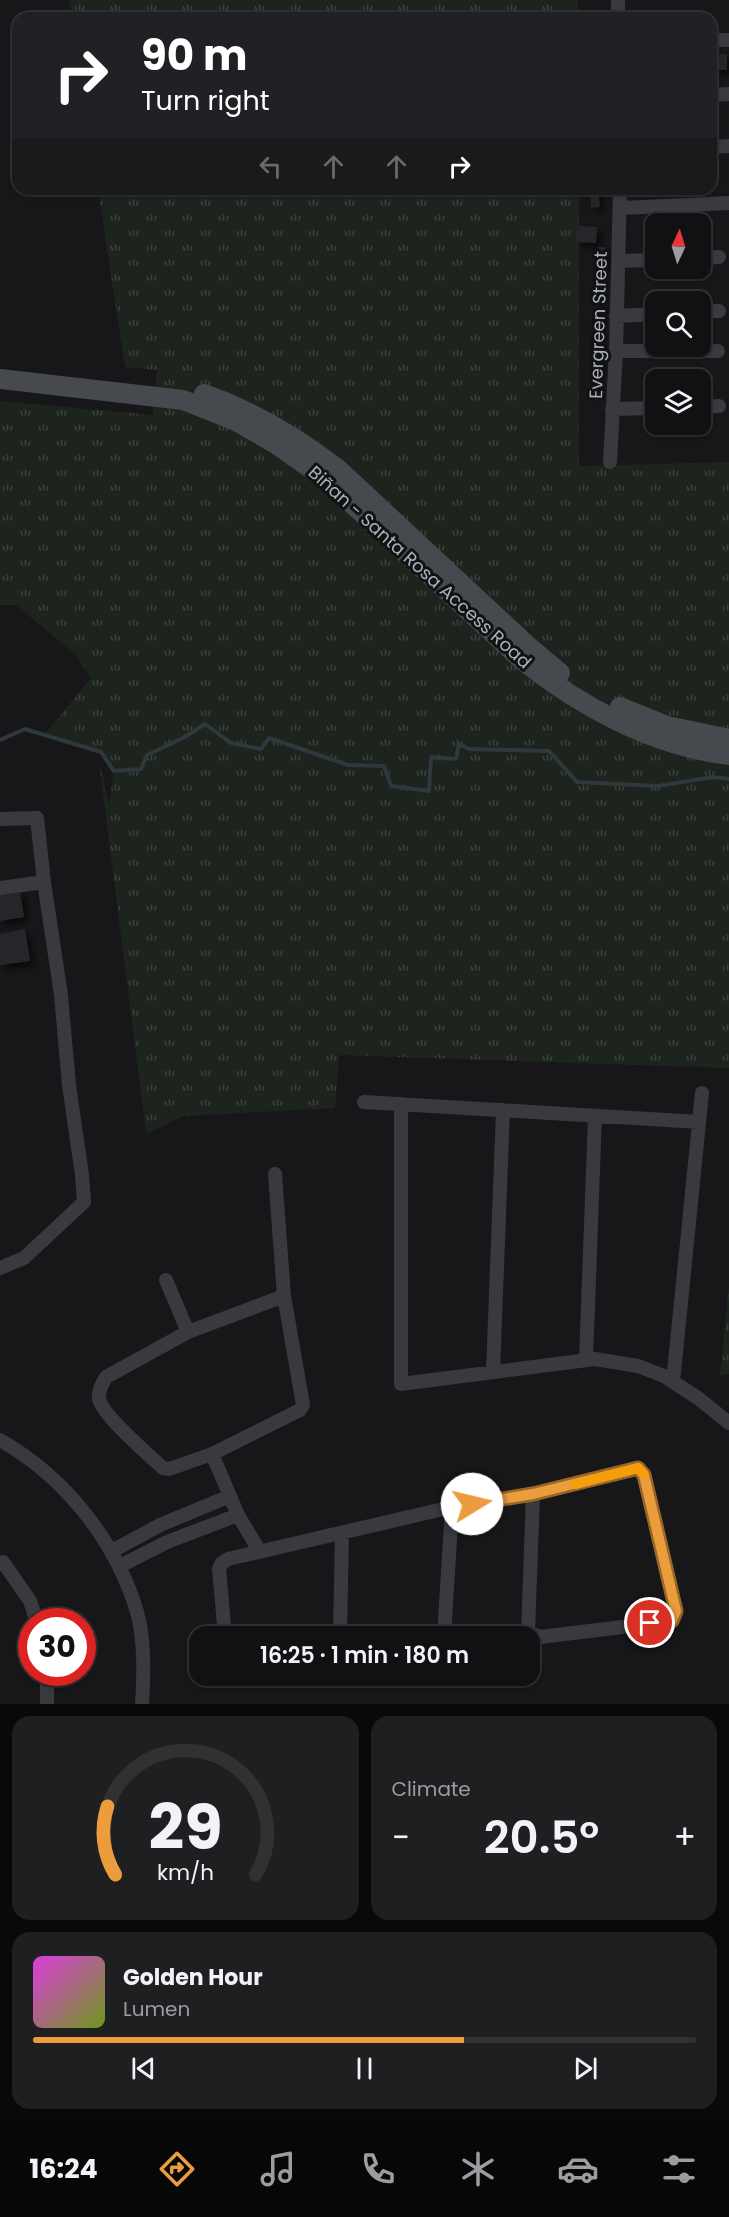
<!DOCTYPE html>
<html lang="en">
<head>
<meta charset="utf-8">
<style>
	:root { --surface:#111113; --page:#1e1f21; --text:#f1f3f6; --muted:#9c9da0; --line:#303133; --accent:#eb9d3d }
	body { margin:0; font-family:Poppins,sans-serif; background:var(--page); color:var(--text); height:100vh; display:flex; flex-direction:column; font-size:22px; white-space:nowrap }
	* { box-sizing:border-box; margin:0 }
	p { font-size:20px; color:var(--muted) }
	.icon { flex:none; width:33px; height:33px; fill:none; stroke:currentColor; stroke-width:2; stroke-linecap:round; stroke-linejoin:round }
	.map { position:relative; height:1704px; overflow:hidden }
	.drawer { display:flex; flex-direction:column; gap:12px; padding:12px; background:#09090a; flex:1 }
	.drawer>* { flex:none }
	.hud { position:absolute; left:12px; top:12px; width:705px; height:183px; border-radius:18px; box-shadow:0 2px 4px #0004,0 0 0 2px var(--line); background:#202124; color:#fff; overflow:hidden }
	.needle { width:39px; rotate:4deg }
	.buttons { position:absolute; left:645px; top:213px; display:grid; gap:12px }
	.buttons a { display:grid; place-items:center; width:66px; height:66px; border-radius:12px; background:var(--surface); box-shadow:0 2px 4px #0004,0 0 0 2px var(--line); font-size:30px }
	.speed { position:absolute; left:18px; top:1608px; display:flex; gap:12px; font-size:30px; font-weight:700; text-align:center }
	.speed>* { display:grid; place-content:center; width:78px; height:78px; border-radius:50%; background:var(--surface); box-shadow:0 2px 4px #0004,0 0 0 2px var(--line); line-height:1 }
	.speed .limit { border:9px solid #d22; background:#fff; color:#111 }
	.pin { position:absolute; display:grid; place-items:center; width:51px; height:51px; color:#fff; margin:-26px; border:3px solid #fff; border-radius:50%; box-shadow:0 2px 6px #0007 }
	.me { position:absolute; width:66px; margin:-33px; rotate:81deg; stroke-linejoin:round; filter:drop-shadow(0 0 4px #0008) }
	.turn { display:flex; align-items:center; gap:21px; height:126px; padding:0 30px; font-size:27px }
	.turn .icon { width:78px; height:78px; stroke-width:2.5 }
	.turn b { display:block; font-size:42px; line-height:51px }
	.lanes { display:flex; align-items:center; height:57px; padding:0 30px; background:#0003; justify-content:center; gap:30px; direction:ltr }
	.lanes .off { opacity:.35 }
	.big { font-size:45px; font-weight:600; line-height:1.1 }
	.drawer .card { flex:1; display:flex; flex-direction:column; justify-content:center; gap:9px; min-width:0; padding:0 21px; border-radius:18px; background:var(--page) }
	.drawer .dial { align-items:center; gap:0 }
	.dial svg { height:156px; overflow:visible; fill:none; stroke:var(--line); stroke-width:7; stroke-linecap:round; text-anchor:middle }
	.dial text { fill:var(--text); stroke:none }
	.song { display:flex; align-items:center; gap:18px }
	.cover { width:72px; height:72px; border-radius:9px; background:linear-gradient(135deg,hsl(300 70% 55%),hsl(80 70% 35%)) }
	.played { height:6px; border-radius:3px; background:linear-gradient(90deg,var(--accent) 65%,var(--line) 65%) }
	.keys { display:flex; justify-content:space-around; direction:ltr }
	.heat { display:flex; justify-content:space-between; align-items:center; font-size:33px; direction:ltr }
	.drawer .tiles { flex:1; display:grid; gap:12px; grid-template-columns:1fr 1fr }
	.card:last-child { grid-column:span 2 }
	.trip { position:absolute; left:189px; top:1626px; width:351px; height:60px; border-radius:18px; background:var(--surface); box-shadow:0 2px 4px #0004,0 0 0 2px var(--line); font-weight:600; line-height:60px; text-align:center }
	.tab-bar { display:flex; height:96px; justify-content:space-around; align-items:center; background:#070708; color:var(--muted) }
	.tab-bar .icon { width:42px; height:42px }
	.tab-bar .current { color:var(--accent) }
	.tab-bar b { font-size:27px; color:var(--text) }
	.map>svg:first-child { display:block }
	.grass { fill:url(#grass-tufts) }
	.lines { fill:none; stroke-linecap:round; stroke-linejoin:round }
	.stream { stroke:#2e383d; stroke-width:4 }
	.building { fill:#27282a; filter:url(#shadow) }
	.minor { stroke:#383a3e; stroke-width:14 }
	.secondary { stroke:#46494e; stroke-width:20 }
	.route-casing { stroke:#996628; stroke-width:15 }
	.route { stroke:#eb9d3d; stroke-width:10 }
	.slow { stroke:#f59e0b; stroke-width:10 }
	.labels { text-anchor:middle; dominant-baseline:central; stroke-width:6; stroke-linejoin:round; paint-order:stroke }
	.street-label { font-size:18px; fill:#aab0b8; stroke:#121214 }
</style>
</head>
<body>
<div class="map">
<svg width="729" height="1704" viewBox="0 0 729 1704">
	<defs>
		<pattern id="grass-tufts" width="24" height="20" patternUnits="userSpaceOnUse" patternTransform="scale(1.5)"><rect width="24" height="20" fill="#1d241d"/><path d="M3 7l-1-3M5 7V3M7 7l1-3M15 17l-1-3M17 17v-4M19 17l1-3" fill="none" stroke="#3b413c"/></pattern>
		<filter id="shadow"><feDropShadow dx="4.5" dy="4.5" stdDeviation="3" flood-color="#0009"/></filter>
	</defs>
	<rect width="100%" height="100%" fill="#171719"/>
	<path class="grass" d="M69,0H578V18H72Z
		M98,189H579V466L729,462V1068L339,1055L335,1108L183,1116L146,1134L99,761L109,804L114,771L101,752L44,735L91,678L75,654L16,605H0V401L153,415L157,370L125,367Z
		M729,1285V1374L720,1376Z"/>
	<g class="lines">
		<path class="stream" d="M0,740L25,729L101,752L114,771L141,769L147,755L183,738L205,724L231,743L261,749L269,738L348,765L384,766L391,786L429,791L431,757L456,759L459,744L469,749L549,751L577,782L658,786L713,777L729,779"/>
	</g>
	<path class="building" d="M712,54H727V70H713Z
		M590,189H598L600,207L591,208Z
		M577,226L597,227L596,243L576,242Z
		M598,247H605V270H597Z
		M20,891L24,917L0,921V894Z
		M25,929L30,961L0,965V934Z"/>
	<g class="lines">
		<path class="minor" d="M618,0V18
			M711,40H729
			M711,95L729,94
			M711,147L729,146
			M621,208L729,203
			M700,258L719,257
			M618,261L656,260
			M700,312L719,311
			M616,316L656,314
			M616,351H718
			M700,407L719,406
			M612,409L656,408
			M610,462L616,351L620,189
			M0,819L37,818L44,882L61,995L69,1085L82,1175L84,1202L24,1258L0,1268
			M0,888L44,882
			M364,1102L699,1122
			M401,1104V1384L595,1359L638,1366L664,1376L698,1398L729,1423
			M275,1174L284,1296L303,1405L300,1410L212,1454L169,1469L163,1468C149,1455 102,1415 99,1399C98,1391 102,1384 106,1377L188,1332L284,1296
			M166,1280L188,1332
			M586,1360L595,1116
			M493,1372L503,1110
			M673,1382L702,1093
			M0,1440C65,1477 116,1541 137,1612C145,1640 144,1675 142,1704
			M212,1454L238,1515L260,1552
			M112,1551L160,1525L230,1496
			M0,1564L3,1562L30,1601L37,1622
			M120,1566L167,1542L238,1515
			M225,1636L219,1569L222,1563L228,1559L452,1507L533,1494L638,1469L644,1475L676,1611L675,1616L672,1621L540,1637L528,1632L533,1494
			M340,1636L342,1533
			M444,1636L452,1507
			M235,1676L339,1679H362L380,1676
			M47,1704V1672"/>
		<path class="secondary" d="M0,379L183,400L236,421L276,444L323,477L522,660C581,707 653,746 729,755
			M204,394C253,411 298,438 339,470L529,647L560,673
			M620,707L667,726L729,739"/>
	</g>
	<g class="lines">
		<defs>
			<path id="route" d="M472,1504L533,1494L638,1468L644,1475L676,1611L672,1621L650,1623"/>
		</defs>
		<use href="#route" class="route-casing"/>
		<use href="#route" class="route"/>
		<path class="slow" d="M576,1484L638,1468L643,1473"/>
	</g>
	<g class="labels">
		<g class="street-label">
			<text transform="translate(598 325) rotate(-88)">Evergreen Street</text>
			<text transform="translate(420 567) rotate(42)">Biñan - Santa Rosa Access Road</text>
		</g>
	</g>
</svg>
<div class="buttons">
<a><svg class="needle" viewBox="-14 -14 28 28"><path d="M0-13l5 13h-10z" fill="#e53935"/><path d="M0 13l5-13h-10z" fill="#9c9da0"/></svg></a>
<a><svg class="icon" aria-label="search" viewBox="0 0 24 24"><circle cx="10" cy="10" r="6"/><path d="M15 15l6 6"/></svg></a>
<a><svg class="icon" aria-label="layers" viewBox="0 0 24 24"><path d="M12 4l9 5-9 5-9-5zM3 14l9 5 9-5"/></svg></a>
</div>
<div class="speed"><div class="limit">30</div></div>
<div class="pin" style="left:650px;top:1623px;background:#d93025"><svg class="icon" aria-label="arrive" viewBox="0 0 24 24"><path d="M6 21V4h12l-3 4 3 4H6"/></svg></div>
<svg class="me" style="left:472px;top:1504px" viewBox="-20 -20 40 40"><circle r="19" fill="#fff"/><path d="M0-13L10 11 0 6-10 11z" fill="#eb9d3d"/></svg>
<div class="trip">16:25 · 1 min · 180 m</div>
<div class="hud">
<div class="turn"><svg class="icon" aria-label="right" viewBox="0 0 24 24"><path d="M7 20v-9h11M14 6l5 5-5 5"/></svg><div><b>90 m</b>Turn right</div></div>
<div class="lanes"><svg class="icon off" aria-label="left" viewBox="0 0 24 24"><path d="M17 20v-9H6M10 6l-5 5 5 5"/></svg><svg class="icon off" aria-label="ahead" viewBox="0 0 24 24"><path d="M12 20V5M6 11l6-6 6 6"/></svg><svg class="icon off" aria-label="ahead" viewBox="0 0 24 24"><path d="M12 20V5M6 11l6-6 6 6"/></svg><svg class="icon" aria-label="right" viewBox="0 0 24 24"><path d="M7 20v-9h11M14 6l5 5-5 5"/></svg></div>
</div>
</div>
<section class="drawer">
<div class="tiles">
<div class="card dial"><svg viewBox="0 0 100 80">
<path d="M14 69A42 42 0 1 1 86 69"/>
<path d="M14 69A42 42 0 0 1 10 34" stroke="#eb9d3d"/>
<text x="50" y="56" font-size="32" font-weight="700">29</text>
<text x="50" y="72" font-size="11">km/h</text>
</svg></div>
<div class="card"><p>Climate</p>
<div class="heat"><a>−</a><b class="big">20.5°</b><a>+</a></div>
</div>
<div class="card">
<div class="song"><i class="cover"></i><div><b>Golden Hour</b><p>Lumen</p></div></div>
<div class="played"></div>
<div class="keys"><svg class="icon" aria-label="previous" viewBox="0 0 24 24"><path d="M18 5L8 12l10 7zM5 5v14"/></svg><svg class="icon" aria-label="pause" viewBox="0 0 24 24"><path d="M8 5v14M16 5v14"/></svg><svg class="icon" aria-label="next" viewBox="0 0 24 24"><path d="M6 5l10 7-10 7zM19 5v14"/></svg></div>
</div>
</div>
</section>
<nav class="tab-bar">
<b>16:24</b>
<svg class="icon current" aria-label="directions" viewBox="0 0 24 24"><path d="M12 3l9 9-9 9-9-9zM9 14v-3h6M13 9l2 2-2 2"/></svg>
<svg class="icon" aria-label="music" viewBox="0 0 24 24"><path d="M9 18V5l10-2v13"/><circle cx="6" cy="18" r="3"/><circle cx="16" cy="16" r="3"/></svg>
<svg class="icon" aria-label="phone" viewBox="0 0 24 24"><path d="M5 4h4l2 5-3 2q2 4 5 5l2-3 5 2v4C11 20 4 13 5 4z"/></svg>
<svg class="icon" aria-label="climate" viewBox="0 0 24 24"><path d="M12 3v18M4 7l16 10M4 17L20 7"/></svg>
<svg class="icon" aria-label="car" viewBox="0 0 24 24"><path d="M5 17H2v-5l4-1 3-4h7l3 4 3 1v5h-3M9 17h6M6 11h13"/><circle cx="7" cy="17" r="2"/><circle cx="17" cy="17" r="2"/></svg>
<svg class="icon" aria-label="filters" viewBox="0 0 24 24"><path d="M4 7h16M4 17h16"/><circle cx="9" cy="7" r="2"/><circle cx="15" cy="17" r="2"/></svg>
</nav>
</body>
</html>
